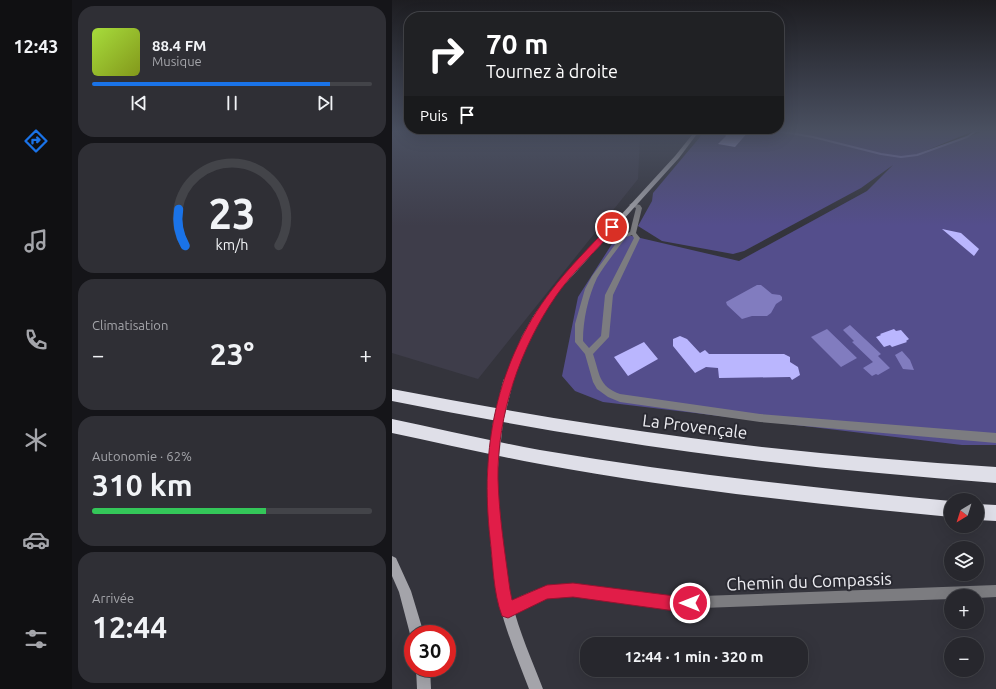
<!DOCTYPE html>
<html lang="fr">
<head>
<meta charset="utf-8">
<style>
	:root { --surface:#27272d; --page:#2f2f35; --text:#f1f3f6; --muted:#a4a5aa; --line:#434449; --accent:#1a73e8 }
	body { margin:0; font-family:Ubuntu,sans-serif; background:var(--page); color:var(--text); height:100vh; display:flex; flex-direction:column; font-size:15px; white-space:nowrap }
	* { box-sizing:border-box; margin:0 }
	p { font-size:13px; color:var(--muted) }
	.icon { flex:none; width:22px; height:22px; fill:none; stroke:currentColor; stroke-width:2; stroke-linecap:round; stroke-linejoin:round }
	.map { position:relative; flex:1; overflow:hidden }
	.sheet { display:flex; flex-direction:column; gap:6px; padding:6px; background:#151519; width:320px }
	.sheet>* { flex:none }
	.guide { position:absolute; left:12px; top:12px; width:380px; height:122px; border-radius:16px; box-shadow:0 4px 16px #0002,0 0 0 1px var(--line); background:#202124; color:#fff; overflow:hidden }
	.needle { width:26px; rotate:218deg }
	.buttons { position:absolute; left:552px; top:493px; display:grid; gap:8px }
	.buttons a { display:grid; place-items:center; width:40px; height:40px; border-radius:50%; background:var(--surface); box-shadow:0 4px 16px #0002,0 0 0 1px var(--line); font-size:20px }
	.speed { position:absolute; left:12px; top:625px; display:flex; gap:8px; font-size:20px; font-weight:700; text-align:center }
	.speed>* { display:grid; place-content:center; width:52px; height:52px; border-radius:50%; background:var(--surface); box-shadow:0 4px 16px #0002,0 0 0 1px var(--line); line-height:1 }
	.speed .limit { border:6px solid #d22; background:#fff; color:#111 }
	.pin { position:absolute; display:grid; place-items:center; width:34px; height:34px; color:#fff; margin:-17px; border:2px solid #fff; border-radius:50%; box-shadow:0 1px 4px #0007 }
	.me { position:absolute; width:44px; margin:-22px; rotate:270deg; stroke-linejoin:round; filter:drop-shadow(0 0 3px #0008) }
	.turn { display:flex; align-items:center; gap:14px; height:84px; padding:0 16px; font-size:18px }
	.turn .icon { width:52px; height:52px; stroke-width:2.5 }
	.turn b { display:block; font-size:28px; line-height:34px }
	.then { display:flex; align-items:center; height:38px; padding:0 16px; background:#0003; gap:8px; font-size:15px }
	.big { font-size:30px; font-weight:700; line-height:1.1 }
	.sheet .tile { flex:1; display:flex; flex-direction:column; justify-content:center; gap:6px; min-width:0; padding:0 14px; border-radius:16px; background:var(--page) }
	.sheet .dial { align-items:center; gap:0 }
	.dial svg { height:104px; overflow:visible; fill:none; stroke:var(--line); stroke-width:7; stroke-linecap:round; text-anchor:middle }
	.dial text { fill:var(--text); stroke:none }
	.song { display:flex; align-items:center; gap:12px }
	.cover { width:48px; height:48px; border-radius:6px; background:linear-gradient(135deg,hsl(80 70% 55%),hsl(70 70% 35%)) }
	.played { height:4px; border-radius:2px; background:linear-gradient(90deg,var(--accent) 85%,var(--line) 85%) }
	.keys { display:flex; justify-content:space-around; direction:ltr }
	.heat { display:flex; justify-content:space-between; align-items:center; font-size:22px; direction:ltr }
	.charge { height:6px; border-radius:3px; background:linear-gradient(90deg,#34c759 62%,var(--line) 0) }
	.trip { position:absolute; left:188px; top:637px; width:228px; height:40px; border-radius:16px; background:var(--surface); box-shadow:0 4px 16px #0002,0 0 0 1px var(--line); font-weight:700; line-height:40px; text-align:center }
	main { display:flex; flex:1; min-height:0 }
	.tab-bar { display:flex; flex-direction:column; width:72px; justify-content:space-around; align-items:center; background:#101012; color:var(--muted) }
	.tab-bar .icon { width:28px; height:28px }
	.tab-bar .current { color:var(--accent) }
	.tab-bar b { font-size:18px; color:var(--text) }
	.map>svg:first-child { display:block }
	.built { fill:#3e3d4a }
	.green { fill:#544e8c }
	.water { fill:#817cbf }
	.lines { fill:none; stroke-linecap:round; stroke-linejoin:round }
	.stream { stroke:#817cbf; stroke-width:2 }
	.building { fill:#bab6fe }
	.minor { fill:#7c7c80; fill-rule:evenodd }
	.secondary { fill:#a4a4aa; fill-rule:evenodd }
	.motorway { fill:#dfdfe8; fill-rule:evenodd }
	.secondary-bridge-far1 { stroke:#a4a4aa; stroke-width:8 }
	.secondary-bridge { stroke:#a4a4aa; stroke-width:10 }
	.route { fill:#e11d48; stroke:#92132f }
	.labels { text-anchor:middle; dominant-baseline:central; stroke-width:4; stroke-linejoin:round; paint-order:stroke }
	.near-street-label { font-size:17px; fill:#ededf2; stroke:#2a2a32 }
</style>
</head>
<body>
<main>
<nav class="tab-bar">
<b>12:43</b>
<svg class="icon current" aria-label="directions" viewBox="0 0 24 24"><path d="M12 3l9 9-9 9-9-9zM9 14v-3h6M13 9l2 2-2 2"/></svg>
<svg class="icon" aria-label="music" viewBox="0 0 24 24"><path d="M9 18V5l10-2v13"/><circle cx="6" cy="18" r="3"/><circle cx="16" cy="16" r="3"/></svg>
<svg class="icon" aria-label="phone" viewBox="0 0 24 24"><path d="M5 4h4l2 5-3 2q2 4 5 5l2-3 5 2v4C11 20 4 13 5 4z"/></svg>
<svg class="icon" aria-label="climate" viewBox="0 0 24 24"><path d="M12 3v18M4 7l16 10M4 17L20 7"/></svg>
<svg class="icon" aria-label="car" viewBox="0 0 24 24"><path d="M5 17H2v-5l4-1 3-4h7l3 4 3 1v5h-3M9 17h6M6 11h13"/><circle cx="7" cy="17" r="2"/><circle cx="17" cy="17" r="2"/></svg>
<svg class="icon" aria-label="filters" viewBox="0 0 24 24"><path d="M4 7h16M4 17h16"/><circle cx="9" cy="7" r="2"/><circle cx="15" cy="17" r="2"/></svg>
</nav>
<section class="sheet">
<div class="tile">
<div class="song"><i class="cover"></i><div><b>88.4 FM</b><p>Musique</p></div></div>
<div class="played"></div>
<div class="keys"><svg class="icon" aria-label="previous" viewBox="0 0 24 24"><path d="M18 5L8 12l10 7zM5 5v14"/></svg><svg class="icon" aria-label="pause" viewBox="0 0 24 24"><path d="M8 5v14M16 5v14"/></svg><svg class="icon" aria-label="next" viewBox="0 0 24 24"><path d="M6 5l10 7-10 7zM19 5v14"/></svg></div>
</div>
<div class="tile dial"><svg viewBox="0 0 100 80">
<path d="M14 69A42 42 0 1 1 86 69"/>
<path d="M14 69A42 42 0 0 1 9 41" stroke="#1a73e8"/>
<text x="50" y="56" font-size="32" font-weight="700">23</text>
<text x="50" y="72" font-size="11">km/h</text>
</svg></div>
<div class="tile"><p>Climatisation</p>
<div class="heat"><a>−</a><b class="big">23°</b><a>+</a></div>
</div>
<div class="tile"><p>Autonomie · 62%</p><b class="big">310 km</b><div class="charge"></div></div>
<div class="tile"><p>Arrivée</p><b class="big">12:44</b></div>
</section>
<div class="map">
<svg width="604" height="689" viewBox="0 0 604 689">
	<rect width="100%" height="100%" fill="#34343c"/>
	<path class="built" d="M0,130H80L139,135L248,136L246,179L86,379L0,353Z"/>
	<path class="green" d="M312,130H584L521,156L592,131H604V445H570L211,402L183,391L170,376L186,297L227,233L347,261L475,191L501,165L469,188L352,251L341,254L270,241L246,226L260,201L261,193L308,137Z"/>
	<path class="water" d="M365,285H369L380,294L388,295L390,297V300L384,304L379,313L375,316H360L350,319L335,305L334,302Z
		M458,325L489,354L486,356L498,368L486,375L484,374L480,376L471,368L481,362L460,342L462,341L451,330Z
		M435,329L465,358L449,367L419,337Z
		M510,351L518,360L522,370L511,369L503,355Z"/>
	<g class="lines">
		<path class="stream" d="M380,130L421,137L489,154L509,157L525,155L575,137L584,131L590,130"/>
	</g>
	<path class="building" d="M331,130H358L343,147L326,144L334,136Z
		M550,229L569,233L587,249L582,256Z
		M502,329L504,331L509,330L517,339L514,341L515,342L500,347L498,345L492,347L484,337L489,335L488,334Z
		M288,336L295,339L308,353L313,350L317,354H392L398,357V362L406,367L408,375L400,380L398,377L327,378L326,368L314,367L303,373L281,346V339Z
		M252,342L266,359L236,376L222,357Z"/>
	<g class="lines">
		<path class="minor" d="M240,203L248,205L250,208L244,233L248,238L221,295L217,337L201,354C208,374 206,386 228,394L368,414L604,433V443L368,422L228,402L216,397L205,389L201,382L193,354L183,342V324L193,289L200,276L230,235L238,232L244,208L237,205ZM240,235L242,238L213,295L209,336L197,348L191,341C191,320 196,297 205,278C213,264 225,250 234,237Z
			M181,584L283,597L604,585V597L585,598V596H559V599L283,609L181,596L155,598L132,607L116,616L112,614L110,610C113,601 146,588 156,586C164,584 173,584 181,584Z"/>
		<path class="secondary" d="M304,130H308L287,158L164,294L148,319L137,338L121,379L118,380L115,379L114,376L130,336L142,315L160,290L283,156Z
			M100,472L104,473L105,477C108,519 110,561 120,602C127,632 140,660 151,689H137C126,660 114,632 107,602C98,561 97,519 95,477L96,473Z
			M0,556L4,558L19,591L32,634H21V639L18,634L7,592L0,576Z
			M24,668H38L39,689H25Z"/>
		<path class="motorway" d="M0,389C99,408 199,425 299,438C400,452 502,460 604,467V483C502,475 400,466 299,452C199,438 99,421 0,401Z
			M0,419C49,429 98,441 148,450C284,473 421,488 559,501V517C421,504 284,489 148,464C98,455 49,443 0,433Z
			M585,504L604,505V521L585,520Z"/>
		<path class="secondary-bridge-far1" d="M116,383L118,376"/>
		<path class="secondary-bridge" d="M100,477L106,422L116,382"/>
	</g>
	<linearGradient id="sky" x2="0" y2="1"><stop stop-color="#1d1d21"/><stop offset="0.58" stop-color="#4a5061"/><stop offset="1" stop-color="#4a5061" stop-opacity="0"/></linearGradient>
	<rect width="604" height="226" fill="url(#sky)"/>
	<path class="route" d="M218,225L224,227C205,251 181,271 164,296C128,348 105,415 106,479C107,516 113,553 118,590L120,600L155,585L181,583L283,596H298L303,598L305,603L303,608L298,610L283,611L181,597L155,599L116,618L110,616C101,592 101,563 98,538C88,449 104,363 159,291C176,268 198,247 218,225Z"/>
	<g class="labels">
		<g class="near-street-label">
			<text transform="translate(303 426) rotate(7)">La Provençale</text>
			<text transform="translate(417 581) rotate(-2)">Chemin du Compassis</text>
		</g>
	</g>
</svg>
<div class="buttons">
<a><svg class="needle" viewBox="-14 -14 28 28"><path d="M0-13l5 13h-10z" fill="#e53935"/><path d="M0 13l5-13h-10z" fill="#a4a5aa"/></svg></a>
<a><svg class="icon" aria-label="layers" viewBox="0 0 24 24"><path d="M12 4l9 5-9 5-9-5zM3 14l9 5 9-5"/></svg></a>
<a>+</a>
<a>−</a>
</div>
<div class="speed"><div class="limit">30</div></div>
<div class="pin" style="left:220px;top:227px;background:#d93025"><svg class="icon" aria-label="arrive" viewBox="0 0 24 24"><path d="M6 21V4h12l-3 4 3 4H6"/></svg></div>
<svg class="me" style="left:298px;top:603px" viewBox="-20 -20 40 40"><circle r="17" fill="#e11d48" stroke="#fff" stroke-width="3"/><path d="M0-11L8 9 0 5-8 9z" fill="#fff"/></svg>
<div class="trip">12:44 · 1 min · 320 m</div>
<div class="guide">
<div class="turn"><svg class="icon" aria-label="right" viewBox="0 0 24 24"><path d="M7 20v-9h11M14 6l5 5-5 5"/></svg><div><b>70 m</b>Tournez à droite</div></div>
<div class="then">Puis<svg class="icon" aria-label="arrive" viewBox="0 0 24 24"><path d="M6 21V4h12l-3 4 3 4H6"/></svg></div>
</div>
</div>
</main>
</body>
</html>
